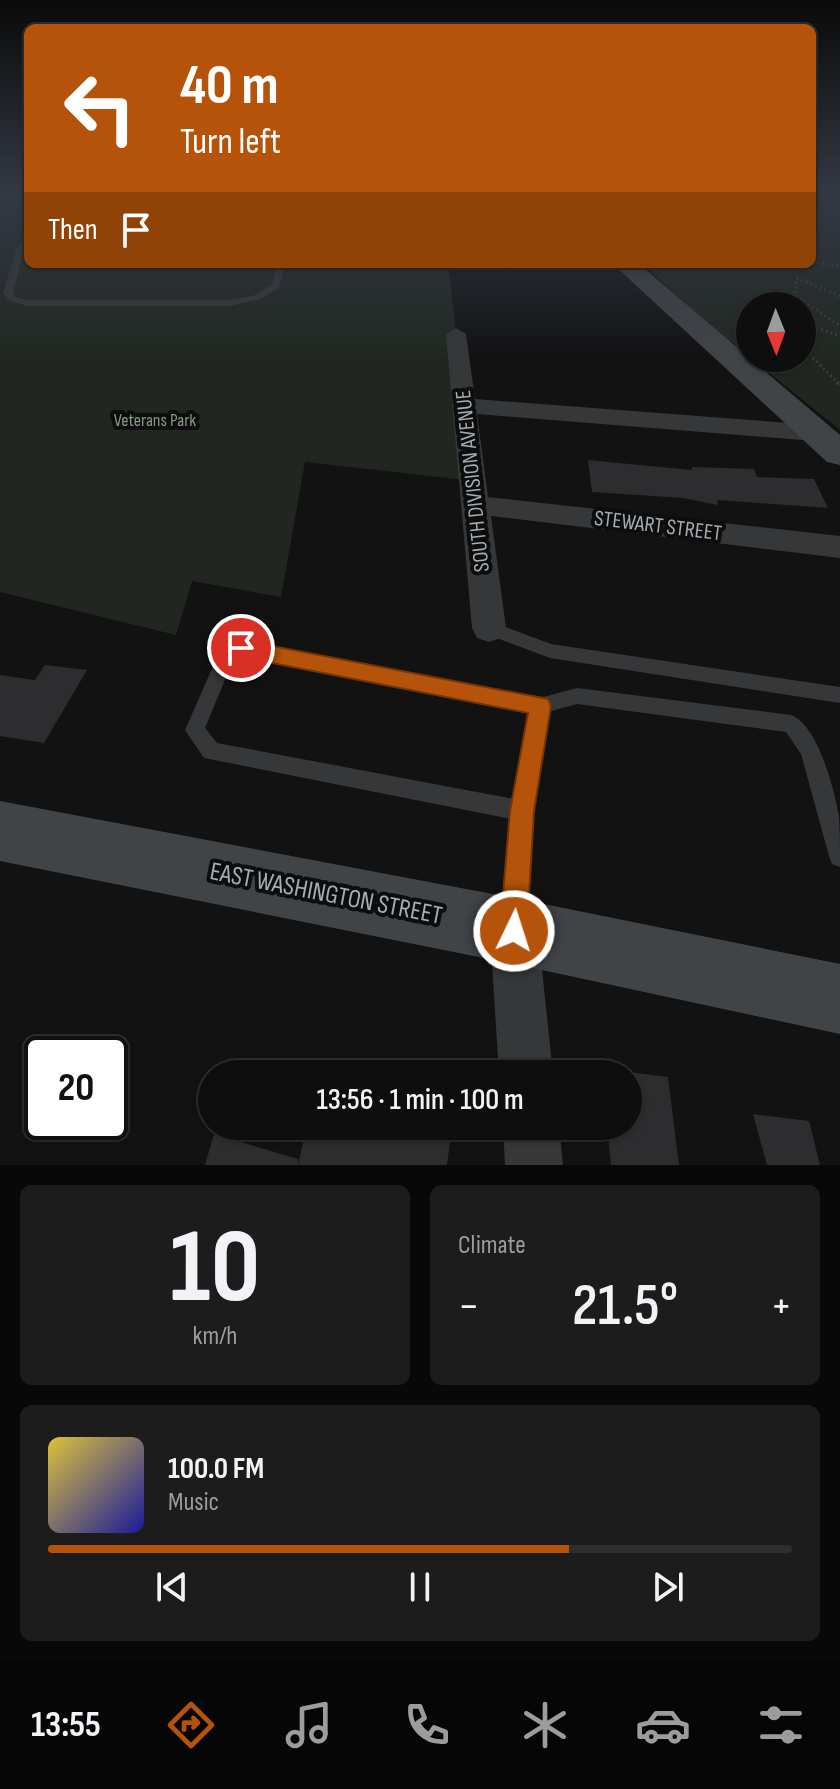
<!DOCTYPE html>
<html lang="en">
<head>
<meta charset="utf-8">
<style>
	:root { --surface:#0e0e0e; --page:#1c1c1c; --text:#f1f3f6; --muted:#9b9c9e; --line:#2e2e2e; --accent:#b45309 }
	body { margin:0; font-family:"Sofia Sans Condensed",sans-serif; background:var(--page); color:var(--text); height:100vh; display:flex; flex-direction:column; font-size:30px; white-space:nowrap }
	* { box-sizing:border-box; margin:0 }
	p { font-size:26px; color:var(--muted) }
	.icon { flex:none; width:44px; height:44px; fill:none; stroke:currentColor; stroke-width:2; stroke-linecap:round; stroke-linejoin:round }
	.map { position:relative; height:1165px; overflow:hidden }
	.drawer { display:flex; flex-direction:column; gap:20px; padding:20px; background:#080808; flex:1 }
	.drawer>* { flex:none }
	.guide { position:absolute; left:24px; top:24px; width:792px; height:244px; border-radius:12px; box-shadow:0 2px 6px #0004,0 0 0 2px var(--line); background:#b45309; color:#fff; overflow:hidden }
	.needle { width:52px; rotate:179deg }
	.tools { position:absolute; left:736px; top:292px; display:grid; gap:16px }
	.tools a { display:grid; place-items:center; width:80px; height:80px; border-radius:50%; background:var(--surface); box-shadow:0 2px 6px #0004,0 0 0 2px var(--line); font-size:40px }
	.speed { position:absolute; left:24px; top:1036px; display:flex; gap:16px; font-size:40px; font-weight:700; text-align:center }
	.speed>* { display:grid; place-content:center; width:104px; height:104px; border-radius:50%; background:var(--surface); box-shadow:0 2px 6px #0004,0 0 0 2px var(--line); line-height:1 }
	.speed .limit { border:4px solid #111; border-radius:12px; background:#fff; color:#111 }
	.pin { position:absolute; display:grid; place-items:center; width:68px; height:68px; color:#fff; margin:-34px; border:4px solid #fff; border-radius:50%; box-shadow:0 2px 8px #0007 }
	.me { position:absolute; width:88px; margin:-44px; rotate:4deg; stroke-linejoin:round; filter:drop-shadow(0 0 6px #0008) }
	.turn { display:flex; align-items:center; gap:28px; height:168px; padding:0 24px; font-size:36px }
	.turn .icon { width:104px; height:104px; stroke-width:2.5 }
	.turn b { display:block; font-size:56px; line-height:68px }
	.then { display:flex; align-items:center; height:76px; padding:0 24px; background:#0003; gap:16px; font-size:30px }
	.big { font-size:60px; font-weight:600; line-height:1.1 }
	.drawer .widget { flex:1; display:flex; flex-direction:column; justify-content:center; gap:12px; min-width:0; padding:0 28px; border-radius:12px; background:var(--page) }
	.drawer .dial { align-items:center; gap:0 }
	.dial b { font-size:104px; line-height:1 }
	.song { display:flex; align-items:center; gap:24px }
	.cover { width:96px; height:96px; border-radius:12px; background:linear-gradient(135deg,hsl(50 70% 55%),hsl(240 70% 35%)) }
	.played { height:8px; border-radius:4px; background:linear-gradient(90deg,var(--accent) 70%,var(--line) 70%) }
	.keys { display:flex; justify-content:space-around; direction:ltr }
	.heat { display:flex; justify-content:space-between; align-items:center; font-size:44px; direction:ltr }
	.drawer .tiles { flex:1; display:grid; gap:20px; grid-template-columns:1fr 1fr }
	.widget:last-child { grid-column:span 2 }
	.trip { position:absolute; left:198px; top:1060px; width:444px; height:80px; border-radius:40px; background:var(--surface); box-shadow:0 2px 6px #0004,0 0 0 2px var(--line); font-weight:600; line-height:80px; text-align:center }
	.tab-bar { display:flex; height:128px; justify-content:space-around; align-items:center; background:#060606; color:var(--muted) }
	.tab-bar .icon { width:56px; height:56px }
	.tab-bar .active { color:var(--accent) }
	.tab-bar b { font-size:36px; color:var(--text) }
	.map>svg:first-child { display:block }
	.green { fill:#212720 }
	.building { fill:#2d2d2f }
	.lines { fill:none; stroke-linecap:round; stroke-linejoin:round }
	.path-far1 { stroke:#393c3e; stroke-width:3; stroke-dasharray:2 3; stroke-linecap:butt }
	.path { stroke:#393c3e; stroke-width:4; stroke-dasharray:3 5; stroke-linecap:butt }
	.service { fill:#353739; fill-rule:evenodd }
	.minor { fill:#353739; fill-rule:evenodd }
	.secondary { fill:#414447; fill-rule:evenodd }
	.route { fill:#b45309; stroke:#753606; stroke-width:2 }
	.labels { text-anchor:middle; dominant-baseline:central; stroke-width:8; stroke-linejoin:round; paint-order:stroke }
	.far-park-label { font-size:18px; fill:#839a7e; stroke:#0d0d0e }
	.street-label { font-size:22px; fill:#a5acb2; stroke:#0d0d0e }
	.near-street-label { font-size:26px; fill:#a5acb2; stroke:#0d0d0e }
</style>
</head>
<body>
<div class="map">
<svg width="840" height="1165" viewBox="0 0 840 1165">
	<rect width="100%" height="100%" fill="#121213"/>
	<path class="green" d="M0,195H28V264H448L474,481L305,462L281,597L192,581L176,635L0,592Z
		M812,203H840V430L751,358H802V306H750V357L689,308L644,264H812Z"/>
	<path class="building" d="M588,460L692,470V467L754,469L757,477L814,479L828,508L717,500L718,505L683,498L592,492Z
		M45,665L87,670L44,743L0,736V675L35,680Z
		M628,1072L668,1077L679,1165H611L607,1126H628Z
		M753,1114L809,1121L820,1165H767Z
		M307,1126H423L451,1133L447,1165H298Z
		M214,1134L298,1159V1165H205Z"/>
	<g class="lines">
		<path class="path-far1" d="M829,223L840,224
			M812,262L840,266
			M840,296L797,278L794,294L840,326
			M802,323L840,336
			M802,347L839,384"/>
		<path class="path" d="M837,382L840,385"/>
		<path class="service" d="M812,207L822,211L818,213L812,211Z
			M25,237H28V245L24,250L13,293L16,297L28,300H229L255,295L272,284L277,264H285L279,287L261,299L229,306H28L10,301L3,293L16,250Z
			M489,621L551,644L840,687V703L550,658L483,633L480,628L483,623Z
			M241,641L540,698L577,688L791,715C818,725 834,789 839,816C840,832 840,851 840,867L832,864L829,856L801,754L786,732L577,704L548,712L533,811L527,921L523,929L515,933L507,929L503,921L511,819L204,758L185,730L219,653ZM243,656L529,712L514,799L217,743L205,728L232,663Z"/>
		<path class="minor" d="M456,328L466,334L475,399L815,425L824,428L828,433L824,438L815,441L477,414L488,497L840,536V558L491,516L506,628L501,638L489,642L477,638L472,628L446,334Z
			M514,907L531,914L538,931L553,1074H499L490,931L497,914Z
			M503,1126H559L563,1165H505Z"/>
		<path class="secondary" d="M613,264H639L840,435V465L827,462Z
			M0,801L514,898L840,964V1034L514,964L0,861Z"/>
	</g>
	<linearGradient id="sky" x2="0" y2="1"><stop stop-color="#0a0a0a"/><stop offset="0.54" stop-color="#333944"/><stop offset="1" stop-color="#333944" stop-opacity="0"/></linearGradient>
	<rect width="840" height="358" fill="url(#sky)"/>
	<path class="route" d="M241,640L548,699L551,706L534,811L527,931L523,940L514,944L504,940L500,931L510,811L528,713L241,657L234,654L231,648L234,642Z"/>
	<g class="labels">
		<g class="far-park-label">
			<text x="155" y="420">Veterans Park</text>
		</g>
		<g class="street-label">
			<text transform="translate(473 481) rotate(-96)">SOUTH DIVISION AVENUE</text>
			<text transform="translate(658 526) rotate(7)">STEWART STREET</text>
		</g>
		<g class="near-street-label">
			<text transform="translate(326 894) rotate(11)">EAST WASHINGTON STREET</text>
		</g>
	</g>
</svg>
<div class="tools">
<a><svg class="needle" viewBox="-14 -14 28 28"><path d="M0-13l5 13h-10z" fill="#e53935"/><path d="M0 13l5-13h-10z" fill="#9b9c9e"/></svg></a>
</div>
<div class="speed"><div class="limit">20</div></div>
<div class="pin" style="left:241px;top:648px;background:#d93025"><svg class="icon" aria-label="arrive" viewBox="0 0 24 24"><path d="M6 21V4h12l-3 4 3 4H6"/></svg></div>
<svg class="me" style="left:514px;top:931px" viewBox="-20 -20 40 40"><circle r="17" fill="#b45309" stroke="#fff" stroke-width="3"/><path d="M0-11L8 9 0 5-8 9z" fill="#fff"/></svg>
<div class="trip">13:56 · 1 min · 100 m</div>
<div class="guide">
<div class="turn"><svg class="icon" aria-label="left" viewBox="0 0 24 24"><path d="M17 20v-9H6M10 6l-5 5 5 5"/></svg><div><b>40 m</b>Turn left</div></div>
<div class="then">Then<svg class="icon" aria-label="arrive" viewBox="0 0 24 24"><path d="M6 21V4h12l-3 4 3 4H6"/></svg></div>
</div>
</div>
<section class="drawer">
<div class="tiles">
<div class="widget dial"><b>10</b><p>km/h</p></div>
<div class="widget"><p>Climate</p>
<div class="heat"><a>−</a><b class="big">21.5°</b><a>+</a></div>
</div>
<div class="widget">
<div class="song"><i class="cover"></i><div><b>100.0 FM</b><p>Music</p></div></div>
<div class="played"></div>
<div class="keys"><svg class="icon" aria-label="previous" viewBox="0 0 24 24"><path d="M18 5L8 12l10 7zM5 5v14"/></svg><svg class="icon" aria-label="pause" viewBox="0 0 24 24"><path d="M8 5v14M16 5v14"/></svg><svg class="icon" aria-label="next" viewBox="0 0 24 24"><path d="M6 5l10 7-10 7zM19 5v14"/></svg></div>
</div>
</div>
</section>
<nav class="tab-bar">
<b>13:55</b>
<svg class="icon active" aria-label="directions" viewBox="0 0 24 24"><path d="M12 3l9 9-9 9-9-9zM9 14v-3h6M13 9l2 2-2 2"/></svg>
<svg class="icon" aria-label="music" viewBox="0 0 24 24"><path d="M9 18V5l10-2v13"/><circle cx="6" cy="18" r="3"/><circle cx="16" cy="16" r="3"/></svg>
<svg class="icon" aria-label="phone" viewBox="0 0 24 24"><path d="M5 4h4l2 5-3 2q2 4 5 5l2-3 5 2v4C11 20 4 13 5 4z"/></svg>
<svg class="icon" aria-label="climate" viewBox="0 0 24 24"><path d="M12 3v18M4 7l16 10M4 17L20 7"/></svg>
<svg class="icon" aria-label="car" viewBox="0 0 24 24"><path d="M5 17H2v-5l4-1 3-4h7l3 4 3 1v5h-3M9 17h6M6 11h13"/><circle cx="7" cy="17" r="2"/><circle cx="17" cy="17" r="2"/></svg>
<svg class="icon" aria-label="filters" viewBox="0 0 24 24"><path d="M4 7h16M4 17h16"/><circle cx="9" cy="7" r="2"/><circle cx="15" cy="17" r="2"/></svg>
</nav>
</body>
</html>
